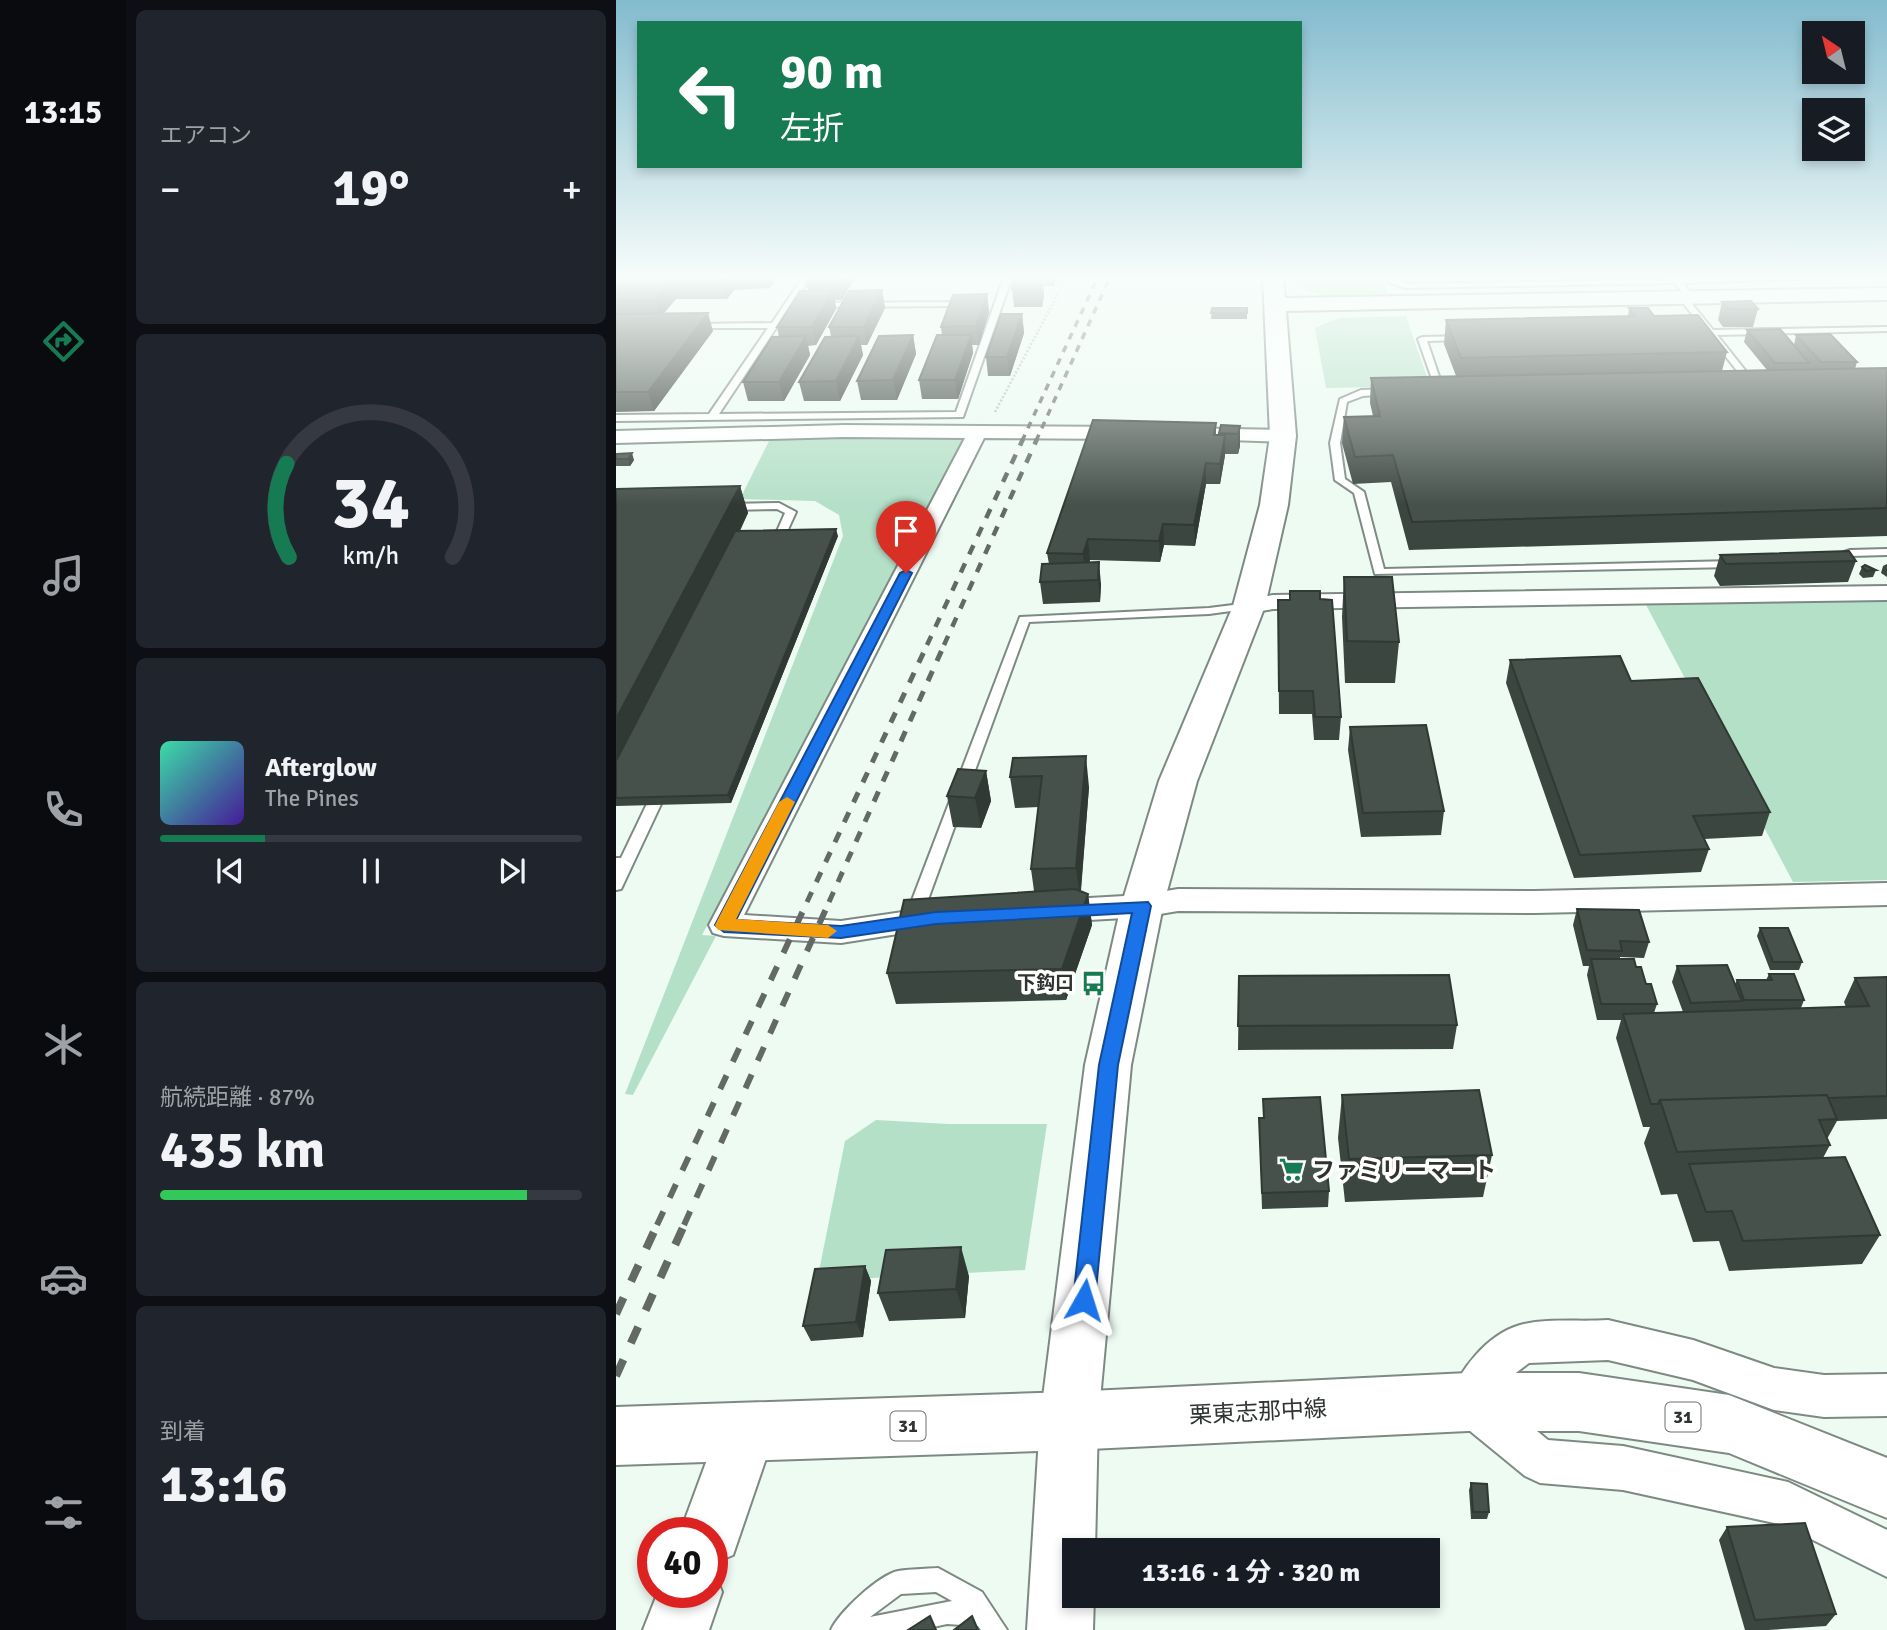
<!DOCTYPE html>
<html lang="ja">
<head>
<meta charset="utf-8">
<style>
	:root { --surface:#171b24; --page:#20242c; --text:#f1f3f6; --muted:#9ea1a6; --line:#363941; --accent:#167a53 }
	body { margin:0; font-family:Signika,"Noto Sans JP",sans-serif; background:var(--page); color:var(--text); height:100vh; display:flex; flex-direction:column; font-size:26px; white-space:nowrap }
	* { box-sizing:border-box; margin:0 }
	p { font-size:23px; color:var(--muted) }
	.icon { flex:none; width:38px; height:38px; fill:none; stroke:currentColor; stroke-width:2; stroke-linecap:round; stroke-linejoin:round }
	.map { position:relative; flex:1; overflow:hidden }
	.drawer { display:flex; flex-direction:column; gap:10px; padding:10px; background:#0d0f14; width:490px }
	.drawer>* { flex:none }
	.top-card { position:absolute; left:21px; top:21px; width:665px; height:147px; border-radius:0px; box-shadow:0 4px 10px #0003; background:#167a53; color:#fff; overflow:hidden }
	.needle { width:46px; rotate:325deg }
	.controls { position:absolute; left:1186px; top:21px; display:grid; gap:14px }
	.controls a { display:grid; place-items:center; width:63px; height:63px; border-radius:0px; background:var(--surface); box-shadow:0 4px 10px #0003; font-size:35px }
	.speed { position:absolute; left:21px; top:1517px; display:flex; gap:14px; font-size:35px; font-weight:700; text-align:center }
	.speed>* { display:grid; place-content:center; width:91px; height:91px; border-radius:50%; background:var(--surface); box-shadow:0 4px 10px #0003; line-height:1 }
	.speed .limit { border:10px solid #d22; background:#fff; color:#111 }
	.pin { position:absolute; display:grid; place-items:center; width:60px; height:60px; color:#fff; margin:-72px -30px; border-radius:50% 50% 50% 0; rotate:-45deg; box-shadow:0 0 7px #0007 }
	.pin .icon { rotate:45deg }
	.me { position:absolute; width:77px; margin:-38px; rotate:6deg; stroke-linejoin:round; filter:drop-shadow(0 0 5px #0008) }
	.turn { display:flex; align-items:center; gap:24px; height:147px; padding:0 28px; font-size:32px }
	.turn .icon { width:91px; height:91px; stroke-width:2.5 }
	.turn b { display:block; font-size:49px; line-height:60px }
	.big { font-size:52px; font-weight:700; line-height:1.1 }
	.drawer .card { flex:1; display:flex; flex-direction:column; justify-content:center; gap:10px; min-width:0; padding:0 24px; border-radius:10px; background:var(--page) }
	.drawer .dial { align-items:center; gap:0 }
	.dial svg { height:182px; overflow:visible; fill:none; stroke:var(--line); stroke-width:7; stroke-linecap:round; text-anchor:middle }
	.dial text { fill:var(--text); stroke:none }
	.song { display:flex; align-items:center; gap:21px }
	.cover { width:84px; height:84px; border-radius:10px; background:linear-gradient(135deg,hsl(160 70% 55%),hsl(260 70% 35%)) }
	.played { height:7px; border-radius:4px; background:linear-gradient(90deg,var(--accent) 25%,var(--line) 25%) }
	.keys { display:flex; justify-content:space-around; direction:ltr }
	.heat { display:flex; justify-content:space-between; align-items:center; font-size:38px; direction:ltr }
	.charge { height:10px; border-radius:5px; background:linear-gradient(90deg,#34c759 87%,var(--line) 0) }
	.trip { position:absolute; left:446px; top:1538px; width:378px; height:70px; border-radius:0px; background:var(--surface); box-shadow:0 4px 10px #0003; font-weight:700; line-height:70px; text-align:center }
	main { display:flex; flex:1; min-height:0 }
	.dock { display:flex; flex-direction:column; width:126px; justify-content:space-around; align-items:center; background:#090b0e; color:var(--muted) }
	.dock .icon { width:49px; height:49px }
	.dock .selected { color:var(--accent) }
	.dock b { font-size:32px; color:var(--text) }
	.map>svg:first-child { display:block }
	.green { fill:#b5e0c8 }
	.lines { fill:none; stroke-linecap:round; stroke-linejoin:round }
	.lane-casing { stroke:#7d8a83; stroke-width:4 }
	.street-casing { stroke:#7d8a83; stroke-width:4 }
	.secondary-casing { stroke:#7d8a83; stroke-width:4 }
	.primary-casing { stroke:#7d8a83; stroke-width:4 }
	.path { stroke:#b2beb7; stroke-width:2.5; stroke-dasharray:2 2; stroke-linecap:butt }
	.lane { fill:#fff; fill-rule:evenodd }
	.street { fill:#fff; fill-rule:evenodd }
	.secondary { fill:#fff; fill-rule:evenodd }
	.primary { fill:#fff; fill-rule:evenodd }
	.rail-far4 { stroke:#636a66; stroke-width:3.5; stroke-dasharray:7 7; stroke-linecap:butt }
	.rail-far3 { stroke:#636a66; stroke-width:4.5; stroke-dasharray:10 10; stroke-linecap:butt }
	.rail-far2 { stroke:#636a66; stroke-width:5; stroke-dasharray:11 11; stroke-linecap:butt }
	.rail-far1 { stroke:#636a66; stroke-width:6; stroke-dasharray:15 15; stroke-linecap:butt }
	.rail { stroke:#636a66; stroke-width:8; stroke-dasharray:18 18; stroke-linecap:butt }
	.wall { fill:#3c4640 }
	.shaded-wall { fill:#313934 }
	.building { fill:#46514b; stroke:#313934; stroke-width:2 }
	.route { fill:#1a73e8; stroke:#114b97; stroke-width:2 }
	.slow { fill:#f59e0b }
	.labels { text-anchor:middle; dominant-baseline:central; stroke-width:7; stroke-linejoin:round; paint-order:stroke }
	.shield { fill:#fff; stroke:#6d706e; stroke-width:2 }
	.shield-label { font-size:18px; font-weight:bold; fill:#2e3330 }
	.poi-label { font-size:19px; font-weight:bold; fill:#2e3330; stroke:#fff; text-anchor:end }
	.near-poi-label { font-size:23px; font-weight:bold; fill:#2e3330; stroke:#fff; text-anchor:start }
	.near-street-label { font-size:23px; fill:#2e3330; stroke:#fff }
</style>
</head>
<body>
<main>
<nav class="dock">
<b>13:15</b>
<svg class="icon selected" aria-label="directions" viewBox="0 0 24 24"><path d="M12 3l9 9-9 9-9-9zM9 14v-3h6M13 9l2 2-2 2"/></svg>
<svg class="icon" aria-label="music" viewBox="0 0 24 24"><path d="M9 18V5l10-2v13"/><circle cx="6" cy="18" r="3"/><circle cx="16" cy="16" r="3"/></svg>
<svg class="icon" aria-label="phone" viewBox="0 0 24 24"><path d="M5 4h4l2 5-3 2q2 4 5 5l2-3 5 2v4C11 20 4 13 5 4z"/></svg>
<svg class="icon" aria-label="climate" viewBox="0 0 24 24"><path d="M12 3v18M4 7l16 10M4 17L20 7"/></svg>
<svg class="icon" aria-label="car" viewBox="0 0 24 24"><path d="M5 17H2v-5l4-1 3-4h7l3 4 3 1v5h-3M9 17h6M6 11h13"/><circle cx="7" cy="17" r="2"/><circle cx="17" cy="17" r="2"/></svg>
<svg class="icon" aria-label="filters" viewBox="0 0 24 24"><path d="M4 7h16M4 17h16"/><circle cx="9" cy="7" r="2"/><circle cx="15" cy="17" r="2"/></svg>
</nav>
<section class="drawer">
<div class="card"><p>エアコン</p>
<div class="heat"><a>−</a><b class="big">19°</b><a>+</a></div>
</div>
<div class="card dial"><svg viewBox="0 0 100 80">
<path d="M14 69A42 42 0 1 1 86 69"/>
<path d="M14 69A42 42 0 0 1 13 28" stroke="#167a53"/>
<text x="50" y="56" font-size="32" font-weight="700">34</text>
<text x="50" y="72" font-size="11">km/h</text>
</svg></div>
<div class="card">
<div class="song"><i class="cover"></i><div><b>Afterglow</b><p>The Pines</p></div></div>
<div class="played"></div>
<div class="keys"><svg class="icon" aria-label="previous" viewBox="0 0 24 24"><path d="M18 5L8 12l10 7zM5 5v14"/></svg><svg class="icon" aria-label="pause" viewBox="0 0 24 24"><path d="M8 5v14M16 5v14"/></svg><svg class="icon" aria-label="next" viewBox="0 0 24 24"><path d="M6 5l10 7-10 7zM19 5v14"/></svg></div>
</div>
<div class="card"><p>航続距離 · 87%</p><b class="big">435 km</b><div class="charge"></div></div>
<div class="card"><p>到着</p><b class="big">13:16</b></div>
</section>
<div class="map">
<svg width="1271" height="1630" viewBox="0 0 1271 1630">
	<rect width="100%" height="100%" fill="#edfbf3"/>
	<path class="green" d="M678,277H766L772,294L706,296L679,284Z
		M790,316L813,383L807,386L710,388L699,328L723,318Z
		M155,437H346L351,441L86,935L100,936L17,1095L9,1094L227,536L223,515L199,501L124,499Z
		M1271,601V880L1177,882L1029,603Z
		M260,1120L332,1124H431L409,1270L201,1281L229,1141Z"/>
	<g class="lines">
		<defs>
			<path id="lane" d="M187,277H195L177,303L353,302L357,304L353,306L174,307L103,414L340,412L388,277H396L347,417L0,421V415L93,414L152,328H78L74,326L78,324L156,323Z
				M770,277H778L791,284L1189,277L1185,279L1067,283L1078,297L1072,299L1097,330L1271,327V331L1101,335L1140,384L1136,387L1133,386L1093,335H1076V331L1089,330L1063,298L1069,296L1059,283L790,288L773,283Z
				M850,336V340H847L811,341L828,391L821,393L802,339L806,337Z
				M773,389L776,390V394L747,396L731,402L724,443L729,479L748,492L768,569L1119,561L1125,564L1119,567L759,574L738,493L719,480L714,443L724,399L745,390Z
				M163,503L180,512L164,547L159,550L154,547L169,513L161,509L113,510L108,507L113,504Z
				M1271,549V555L1234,556L1216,561L1211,558L1234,550Z
				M633,603L637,604V608L593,614L413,622L306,916L303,920H293L290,916L404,617L593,608Z
				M46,783L53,787L7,885L5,889L0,890V858H5L39,787Z
				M322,1568L366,1592L391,1630H365L362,1626L331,1624L303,1630H215C223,1612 263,1575 282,1571C295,1569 309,1569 322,1568ZM320,1592L336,1601L254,1617L285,1594Z"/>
			<path id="street" d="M228,425L512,427L521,433L512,439L368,438L128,915L225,921L321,907L332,910L336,918L332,926L225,943L108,936L97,933L93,925L349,438L228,437L0,443V431Z
				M563,428L667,430L676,436L667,442L556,438L554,434L556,430Z
				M1271,586V600L657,609L633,613L625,611L621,606L625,601L657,595Z
				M1271,883V905L919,913L562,911L526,917L438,922L427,919L423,911L427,903L438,900L526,895L562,889L919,891Z
				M992,1320L1077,1340L1158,1368L1208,1375L1271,1374V1416L1208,1417L1158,1410L1077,1380L992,1360L913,1363L893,1378L880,1398L932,1440L1007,1446L1172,1482L1271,1530V1577L1167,1525L1007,1490L924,1483L909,1476L837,1417L831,1402C844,1370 870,1335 904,1325C930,1318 965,1322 992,1320Z"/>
			<path id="secondary" d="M647,277H667L669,298L1271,288V300L670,311L680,436L672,505L649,606L581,781L547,906L515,1065L482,1421L479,1550H458V1596H478L477,1630H411L424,1421L469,1065L505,906L543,781L617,606L644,505L654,436Z
				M130,1403L151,1411L159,1432L117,1555L96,1564V1533H64L109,1411Z
				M97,1569L106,1592L93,1630H27L42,1592H96Z"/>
			<path id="primary" d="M852,1373H963L1113,1395L1271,1458V1518L1113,1453L963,1431H852L453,1450L0,1465V1407L453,1392Z"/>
		</defs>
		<use href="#lane" class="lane-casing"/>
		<use href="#street" class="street-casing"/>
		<use href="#secondary" class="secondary-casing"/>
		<use href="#primary" class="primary-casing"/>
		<path class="path" d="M379,412L451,277"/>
		<use href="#lane" class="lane"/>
		<use href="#street" class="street"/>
		<use href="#secondary" class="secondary"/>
		<use href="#primary" class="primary"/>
		<path class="rail-far4" d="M406,441L482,277
			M420,441L494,277"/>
		<path class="rail-far3" d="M311,645L407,439
			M328,645L421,439"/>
		<path class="rail-far2" d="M191,902L312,643
			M213,902L329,643"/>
		<path class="rail-far1" d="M41,1225L192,900
			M68,1225L214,900"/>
		<path class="rail" d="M0,1314L42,1223
			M0,1376L69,1223"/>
	</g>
	<path class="wall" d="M0,277H157L158,282L154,288L118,290L111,299H60L48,313L97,331L38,411L0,412Z
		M239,277L226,300H219L220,309L200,345L192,346L194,355L168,401H132L127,382L163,337L161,327L192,291L190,283Z
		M441,277L438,286H427L428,295L426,307H398L396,289L399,278Z
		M266,290L269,308L251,345H245L247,355L224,401H188L183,382L215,336L213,327Z
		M371,294L373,312L363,345H356L357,353L342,399H306L303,380L326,335L325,327Z
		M1106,302L1142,309L1137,327H1107L1102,320Z
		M596,308H631V319H595Z
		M1013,308L1038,316L1111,352L1106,371L1151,370L1128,342L1131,330L1178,345L1180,335L1241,362L1239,369L1271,368V536L793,550L775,482L737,484L726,443L728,417L757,416L754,403L755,378L840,376L828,344L830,320L1012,316Z
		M406,314L408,333L394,376H372L370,357Z
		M297,335L300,354L281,400H245L241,381Z
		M600,423V435H603V433L624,426V446L622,454H609L604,484H590L579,546L548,545L544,562L474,560L473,563L485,584L484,602L427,604L424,582L433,564L431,553Z
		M0,454L18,460L14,466H0Z
		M124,486L132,513L124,531L222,536L115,803L0,806V489Z
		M1104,555L1240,561L1232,582L1104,586L1098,576Z
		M1271,564V577L1265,573L1267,566Z
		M1246,567L1260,570L1257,577L1247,578L1243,574Z
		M728,577L783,642L779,683H729L726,617Z
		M704,599L725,717L723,740H698L696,714H663L662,600Z
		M894,660L1015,681L1154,812L1146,836L1088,839L1093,849L1085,872L958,878L890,683Z
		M734,727L828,811L825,835L745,837L732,750Z
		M397,758L473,787L465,891L472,894L476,925L450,1000L280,1004L271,973L418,891L415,869L423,807L399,808L394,777Z
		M370,771L375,801L365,828L337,827L331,796Z
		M961,909L1033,942L1028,958L1004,957V959L1020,967L1041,1004L1038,1013L1067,1012L1056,982L1061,966L1119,984L1121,980H1150L1153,974L1188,1000L1185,1008L1230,1007L1228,1002L1239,978L1271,977V1119L1221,1121L1211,1139L1214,1145L1207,1158L1264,1235L1246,1264L1113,1271L1103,1241L1077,1242L1061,1194L1045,1195L1028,1143L1034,1127H1027L1000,1038L1005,1020H981L971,975L973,966H967L957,925Z
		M1144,928L1186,962L1183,970H1154L1141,936Z
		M623,976L841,1025L837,1049L622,1050Z
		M726,1095L876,1155L867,1197L729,1202L722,1138Z
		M647,1099L713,1191L712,1207L646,1209L643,1118H647Z
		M249,1266L255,1281L247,1337L195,1341L187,1326Z
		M353,1276L349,1318L273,1321L262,1293Z
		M855,1483L873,1512L871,1519H855L853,1490Z
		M1111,1527L1220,1614L1210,1626L1152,1630H1129L1103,1540Z"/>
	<path class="shaded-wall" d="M109,277H114L118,290L111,299L106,281Z
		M151,277H157L158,282L154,288Z
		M226,277H239L226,300L223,282Z
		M426,277L428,295L426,307L424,289Z
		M438,277H441L438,286Z
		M54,281L60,299L44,318L39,300Z
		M266,290L269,308L251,345L248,327Z
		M217,291L220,309L200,345L196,327Z
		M371,294L373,312L363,345L360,326Z
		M92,313L97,331L38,411L32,392Z
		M406,314L408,333L394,376L391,357Z
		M297,335L300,354L281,400L277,380Z
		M355,335L357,353L342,399L339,380Z
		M190,336L194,355L168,401L163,382Z
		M243,336L247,355L224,401L220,381Z
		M624,426V446L622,454V434Z
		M609,435V456L604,484V464Z
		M16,453L18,460L14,466L12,459Z
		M590,463V484L579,546L578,525Z
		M124,486L132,513L0,774V719Z
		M547,524L548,545L544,562L543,541Z
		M220,529L222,536L115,803L112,795Z
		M472,539L474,560L469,575L467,554Z
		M483,562L485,584L484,602L482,580Z
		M470,756L473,787L464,899L460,868Z
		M370,771L375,801L365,828L359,798Z
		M472,894L476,925L450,1000L446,969Z
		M345,1247L353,1276L349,1318L340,1289Z
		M249,1266L255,1281L247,1337L240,1322Z"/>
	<path class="building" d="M0,277H109L106,281H54L39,300H0Z
		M194,277H226L223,282L190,283Z
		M426,277L424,289H396L399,278Z
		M266,290L248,327H213L233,291Z
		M184,291H217L196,327H161Z
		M371,294L360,326L325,327L337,295Z
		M1135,301L1142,309H1112L1106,302Z
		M596,308H631V313H595Z
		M1013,308H1032L1038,316L1082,315L1111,352L845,358L830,320L1019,316Z
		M92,313L32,392H0V314Z
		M385,314H406L391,357H370Z
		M1164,329L1193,363H1159L1131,330Z
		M1214,334L1241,362H1205L1180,335Z
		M297,335L277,380L241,381L263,336Z
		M321,335H355L339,380H303Z
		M190,336L163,382H127L156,337Z
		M243,336L220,381L183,382L209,337Z
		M1271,368V508L796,522L777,455L739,457L728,417L764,416L755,378Z
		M477,420L600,423L598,435H609L604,464L590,463L578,525L547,524L543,541L472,539L467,554L431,553Z
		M605,425L624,426L622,434L603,433Z
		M16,453L12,459H0V454Z
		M124,486L0,719V489Z
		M220,529L112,795L0,798V761L119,531Z
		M1233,551L1240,561L1110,564L1104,555Z
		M483,562L482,580L424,582L426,564Z
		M1249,565L1260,570L1250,571L1246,567Z
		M728,577H776L783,642L731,641Z
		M674,591H704V599L716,600L725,717H699L697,691H663L662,600H674Z
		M1004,656L1015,681L1082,678L1154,812L1077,816L1093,849L964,855L894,660Z
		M810,725L828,811L747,813L734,727Z
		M470,756L460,868L415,869L426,776L394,777L397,758Z
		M342,769L370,771L359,798L331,796Z
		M459,889L472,894L446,969L271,973L288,900Z
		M961,909L1023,910L1033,942L1004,941L1006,951L971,950Z
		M1144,928H1172L1186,962H1157Z
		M975,959H1018L1020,967H1025L1030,984H1035L1041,1004H985Z
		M1111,965L1126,1001L1075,1003L1061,966Z
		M1153,974H1178L1188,1000H1128L1121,980H1156Z
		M833,975L841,1025L622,1026L623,976Z
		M1271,977V1096L1212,1098L1211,1095L1044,1100L1042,1104H1035L1007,1014L1253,1006L1239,978Z
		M863,1090L876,1155L733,1159L726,1095Z
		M1211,1095L1221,1119L1203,1120L1214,1145L1061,1152L1044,1100Z
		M704,1097L713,1191L646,1193L643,1118H648L647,1099Z
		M1229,1157L1264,1235L1127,1241L1116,1211L1090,1212L1073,1164Z
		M345,1247L340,1289L262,1293L270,1250Z
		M249,1266L240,1322L187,1326L199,1269Z
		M855,1483L871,1484L873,1512H857Z
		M1189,1523L1220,1614L1139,1620L1111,1527Z
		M314,1616L320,1630H292Z
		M356,1616L362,1630H338Z"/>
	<linearGradient id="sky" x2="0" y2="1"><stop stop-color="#83bbce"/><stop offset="0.55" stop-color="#f7fdfa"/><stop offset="1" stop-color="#f7fdfa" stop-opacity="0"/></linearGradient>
	<rect width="1271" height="505" fill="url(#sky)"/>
	<path class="route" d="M290,570L296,573L120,920L225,926L320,912L532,902L535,906L502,1065L479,1300L476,1308L468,1311L460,1308L457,1300L483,1065L516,913L320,924L225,938L108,932L99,925L284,573Z"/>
	<path class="slow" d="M171,797L179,802L120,919L212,925L221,931L212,938L102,930L99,925L163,802Z"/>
	<defs>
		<symbol id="bus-bare" viewBox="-9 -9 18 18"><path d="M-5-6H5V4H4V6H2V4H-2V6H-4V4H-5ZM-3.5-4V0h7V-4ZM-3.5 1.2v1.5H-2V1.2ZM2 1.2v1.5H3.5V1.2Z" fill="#167a53" stroke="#fff" stroke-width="2.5" paint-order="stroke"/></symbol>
		<symbol id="supermarket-bare" viewBox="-9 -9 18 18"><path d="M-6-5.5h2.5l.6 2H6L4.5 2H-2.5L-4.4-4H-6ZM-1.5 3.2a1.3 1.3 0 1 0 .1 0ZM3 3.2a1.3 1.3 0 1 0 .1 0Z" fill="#167a53" stroke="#fff" stroke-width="2.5" paint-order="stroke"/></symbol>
	</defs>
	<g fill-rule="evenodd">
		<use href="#bus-bare" x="460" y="966" width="35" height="35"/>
		<use href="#supermarket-bare" x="658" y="1152" width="35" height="35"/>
	</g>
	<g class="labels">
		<g class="shield">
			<rect x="1049.5" y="1402.5" width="35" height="29" rx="5"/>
			<rect x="274.5" y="1411.5" width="35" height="29" rx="5"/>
		</g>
		<g class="shield-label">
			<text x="1067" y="1417">31</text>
			<text x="292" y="1426">31</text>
		</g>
		<g class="poi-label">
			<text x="458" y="983">下鈎口</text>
		</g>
		<g class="near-poi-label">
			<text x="696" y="1170">ファミリーマート</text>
		</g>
		<g class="near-street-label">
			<text transform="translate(642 1412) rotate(-3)">栗東志那中線</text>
		</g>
	</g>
</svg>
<div class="controls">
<a><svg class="needle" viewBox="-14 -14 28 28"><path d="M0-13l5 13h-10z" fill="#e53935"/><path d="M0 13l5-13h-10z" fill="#9ea1a6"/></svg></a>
<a><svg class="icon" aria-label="layers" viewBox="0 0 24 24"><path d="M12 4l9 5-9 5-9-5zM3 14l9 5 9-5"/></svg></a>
</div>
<div class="speed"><div class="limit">40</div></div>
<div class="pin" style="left:290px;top:573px;background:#d93025"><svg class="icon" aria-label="arrive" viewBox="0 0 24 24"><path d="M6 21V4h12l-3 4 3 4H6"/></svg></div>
<svg class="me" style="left:468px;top:1300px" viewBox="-20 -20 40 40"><path d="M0-17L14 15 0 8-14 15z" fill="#1a73e8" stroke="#fff" stroke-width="4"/></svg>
<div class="trip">13:16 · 1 分 · 320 m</div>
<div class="top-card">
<div class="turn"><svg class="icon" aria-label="left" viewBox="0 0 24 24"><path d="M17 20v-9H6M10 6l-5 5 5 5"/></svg><div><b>90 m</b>左折</div></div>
</div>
</div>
</main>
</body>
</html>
